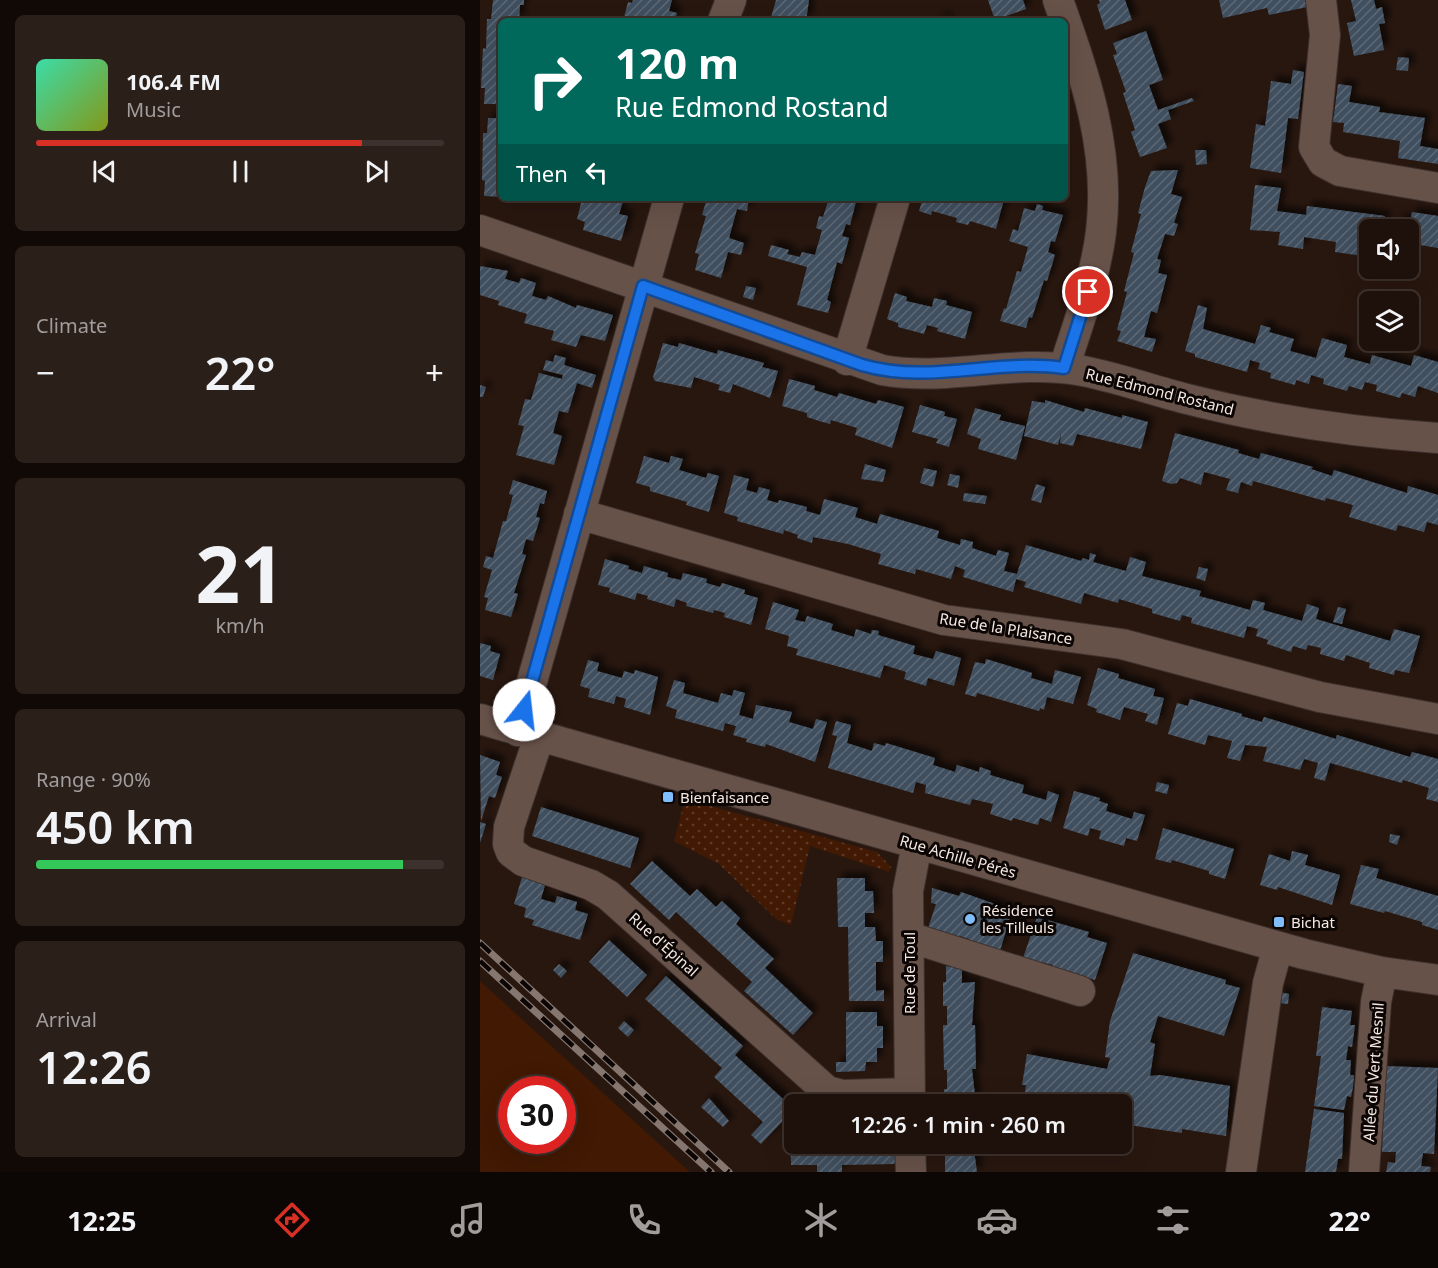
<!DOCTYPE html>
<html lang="en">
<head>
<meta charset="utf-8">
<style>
	:root { --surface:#1e110b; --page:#2b1f19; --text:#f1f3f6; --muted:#a19d9d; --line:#3c312c; --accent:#d93025 }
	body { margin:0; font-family:"Noto Sans",sans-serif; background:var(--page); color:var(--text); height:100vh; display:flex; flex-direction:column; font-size:22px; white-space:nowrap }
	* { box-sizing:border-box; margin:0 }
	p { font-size:20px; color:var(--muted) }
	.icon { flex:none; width:33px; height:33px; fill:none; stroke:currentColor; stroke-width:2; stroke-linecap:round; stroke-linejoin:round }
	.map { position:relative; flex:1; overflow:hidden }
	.sheet { display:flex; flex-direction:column; gap:15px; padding:15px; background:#100906; width:480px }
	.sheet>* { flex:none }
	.top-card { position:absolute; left:18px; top:18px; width:570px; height:183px; border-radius:9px; box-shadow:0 6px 24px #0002,0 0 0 2px var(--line); background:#00695c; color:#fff; overflow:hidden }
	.tools { position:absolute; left:879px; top:219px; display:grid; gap:12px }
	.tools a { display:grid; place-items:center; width:60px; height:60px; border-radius:9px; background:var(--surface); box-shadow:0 6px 24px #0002,0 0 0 2px var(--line); font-size:30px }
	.speed { position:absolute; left:18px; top:1076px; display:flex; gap:12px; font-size:30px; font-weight:700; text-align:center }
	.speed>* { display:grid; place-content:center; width:78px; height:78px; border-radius:50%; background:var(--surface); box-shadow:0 6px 24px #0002,0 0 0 2px var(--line); line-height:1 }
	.speed .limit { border:9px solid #d22; background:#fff; color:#111 }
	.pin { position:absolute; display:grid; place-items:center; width:51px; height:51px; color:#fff; margin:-26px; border:3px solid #fff; border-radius:50%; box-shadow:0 2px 6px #0007 }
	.me { position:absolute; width:66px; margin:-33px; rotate:16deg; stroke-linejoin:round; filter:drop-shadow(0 0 4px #0008) }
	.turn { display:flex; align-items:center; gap:21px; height:126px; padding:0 18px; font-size:27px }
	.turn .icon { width:78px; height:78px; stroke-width:2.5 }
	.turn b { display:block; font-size:42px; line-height:51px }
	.then { display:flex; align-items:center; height:57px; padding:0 18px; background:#0003; gap:12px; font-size:22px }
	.big { font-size:45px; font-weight:600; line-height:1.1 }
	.sheet .card { flex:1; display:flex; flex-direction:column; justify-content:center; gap:9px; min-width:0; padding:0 21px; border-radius:9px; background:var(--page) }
	.sheet .dial { align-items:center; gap:0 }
	.dial b { font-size:78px; line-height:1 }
	.song { display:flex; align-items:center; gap:18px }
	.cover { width:72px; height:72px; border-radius:9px; background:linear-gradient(135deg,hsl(160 70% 55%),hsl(70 70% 35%)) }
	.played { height:6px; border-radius:3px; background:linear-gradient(90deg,var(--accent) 80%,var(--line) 80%) }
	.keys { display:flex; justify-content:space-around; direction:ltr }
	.heat { display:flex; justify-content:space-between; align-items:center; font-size:33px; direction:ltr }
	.charge { height:9px; border-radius:4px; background:linear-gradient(90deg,#34c759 90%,var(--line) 0) }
	.trip { position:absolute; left:304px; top:1094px; width:348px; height:60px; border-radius:9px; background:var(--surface); box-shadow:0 6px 24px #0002,0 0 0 2px var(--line); font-weight:600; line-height:60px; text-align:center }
	.dock { display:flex; height:96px; justify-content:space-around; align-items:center; background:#0c0704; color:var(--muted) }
	.dock .icon { width:42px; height:42px }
	.dock .selected { color:var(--accent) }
	.dock b { font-size:27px; color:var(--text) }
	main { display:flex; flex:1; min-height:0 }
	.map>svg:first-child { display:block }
	.grass { fill:url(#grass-dots) }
	.park { fill:#421903; fill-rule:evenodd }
	.building { fill:url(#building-hatch); filter:url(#shadow) }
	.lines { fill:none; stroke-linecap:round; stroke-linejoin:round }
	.minor-casing { stroke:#3e312e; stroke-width:32 }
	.minor { stroke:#675249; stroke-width:30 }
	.rail-casing { stroke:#857670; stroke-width:7 }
	.rail { stroke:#0b0503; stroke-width:4.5; stroke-dasharray:14; stroke-linecap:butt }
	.route-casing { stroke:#114b97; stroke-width:15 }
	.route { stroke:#1a73e8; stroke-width:10 }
	.poi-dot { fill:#81bdfa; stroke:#0b0503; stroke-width:2 }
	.labels { text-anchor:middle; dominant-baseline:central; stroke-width:6; stroke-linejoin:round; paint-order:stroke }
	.street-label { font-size:15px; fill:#f6e9e4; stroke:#0b0503 }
	.poi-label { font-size:15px; fill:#f6e9e4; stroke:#0b0503; text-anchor:start }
</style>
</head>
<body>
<main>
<section class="sheet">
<div class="card">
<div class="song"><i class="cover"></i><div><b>106.4 FM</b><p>Music</p></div></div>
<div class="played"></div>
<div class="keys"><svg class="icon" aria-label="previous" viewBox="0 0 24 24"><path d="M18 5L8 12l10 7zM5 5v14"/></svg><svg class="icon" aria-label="pause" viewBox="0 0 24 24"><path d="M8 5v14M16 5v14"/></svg><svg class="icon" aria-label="next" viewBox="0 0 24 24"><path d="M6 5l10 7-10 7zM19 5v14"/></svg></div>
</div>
<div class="card"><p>Climate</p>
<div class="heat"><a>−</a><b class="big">22°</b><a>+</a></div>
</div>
<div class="card dial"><b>21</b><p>km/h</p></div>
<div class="card"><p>Range · 90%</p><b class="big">450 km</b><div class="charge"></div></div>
<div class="card"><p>Arrival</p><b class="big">12:26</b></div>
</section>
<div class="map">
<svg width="958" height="1172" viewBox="0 0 958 1172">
	<defs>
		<pattern id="grass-dots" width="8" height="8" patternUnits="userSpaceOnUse" patternTransform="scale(1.5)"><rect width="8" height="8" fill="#421903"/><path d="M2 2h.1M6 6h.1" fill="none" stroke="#5e3a28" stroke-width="1.8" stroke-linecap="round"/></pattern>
		<pattern id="building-hatch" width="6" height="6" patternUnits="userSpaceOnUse" patternTransform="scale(1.5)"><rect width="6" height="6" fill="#414f5e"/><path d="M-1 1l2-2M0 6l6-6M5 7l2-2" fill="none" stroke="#5d6875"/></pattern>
		<filter id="shadow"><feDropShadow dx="5.5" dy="-5.5" stdDeviation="3" flood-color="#0009"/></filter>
	</defs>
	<rect width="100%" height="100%" fill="#28170f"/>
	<path class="grass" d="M205,799L397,852L411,867L409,872L330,846L311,925L296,919L239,864L194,841Z"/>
	<path class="park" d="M0,981L210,1172H0ZM32,1089H82V1140H32Z"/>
	<path class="building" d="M13,0H44V5H40L39,21H21V104H4L5,88H1L3,48L6,49L7,19H11Z
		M153,0H192L189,11L197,13L194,21H143L148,2L152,3Z
		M296,0H329L326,21H290Z
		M508,0H543L546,9L515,20Z
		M619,0H645L652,20L625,30L617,5L620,3Z
		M739,0H831L832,6L789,15L787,8L743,18Z
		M871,0H894L896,9L902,7L905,23L899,24L904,50L874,56L867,23L876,21Z
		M466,16L468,21H453Z
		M666,31L683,80L669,85L678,110L712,98L714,101L688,110L691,119L678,124L687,148L660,157L651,132L655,130L643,93L646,92L633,55L637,54L633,43Z
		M918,57L929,58L928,71L916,70Z
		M813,70L824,72L823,79L818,119L808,118L801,173L770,168L776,124L785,126L791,81L811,84Z
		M858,84L872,86L869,102L900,107L899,112L945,118L940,146L958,149V164L918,158L920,141L863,132L864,123L853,122Z
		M8,118H21V197L4,196L5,181L2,180L3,133H7Z
		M715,150H726L727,164L716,165Z
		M698,170L691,194L702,197L694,223L698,224L694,236L685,234L677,259L681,260L678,273L687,275L677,313L671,311L664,337L676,339L672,352L637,341L641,331L637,330L647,292L644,291L654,253L651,252L661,214L658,213L665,187L671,171Z
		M775,185L801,188L797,211L826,215L827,206L905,216L903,230H890V257L855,252L856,242L824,237L823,249L798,245L800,232L770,230Z
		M144,198L139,214L148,216L141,241L103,230L105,222L97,219L102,199Z
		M227,198H269L267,211L257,209L249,238L264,243L261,255L248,252L241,278L215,270L219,254L215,253L226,216L222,215Z
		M349,198H377L370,225L366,224L362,236L369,238L362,264L357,262L354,274L347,300L351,302L348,313L317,305L327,267L288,256L291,245L309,250L307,254L320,257L322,252L335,255L342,230L336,228L339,216L343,217Z
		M443,198H506L523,203L516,229L490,221L488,225L476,222L477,218L452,211L451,215L439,211Z
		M557,204L563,206L562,210L583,215L575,242L571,241L568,252L575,255L567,281L564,280L552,318L549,317L546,328L520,321L524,308L526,309L537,271L541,272L548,247L529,241L533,229L538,231L544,208L555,211Z
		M932,212L958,216V248L928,243V230H917L918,219L930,221Z
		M0,266L28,271L25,279L39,283L41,278L56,283L52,296L66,300L68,296L96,308L97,305L133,315L125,341L101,335L96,347L71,340L74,331L44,323L47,314L18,305L19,301L0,295Z
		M266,286L276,288L273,300L263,297Z
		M415,293L427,297L426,301L452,307L454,298L467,301L466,305L492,312L485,339L457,331L458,328L447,325L444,334L418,327V323L407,319Z
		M718,305L727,308L723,329L775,344L781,325L791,328L789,332L814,339L810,351L836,358L842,338L867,345L864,357L890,364L892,355L931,366L934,355L958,362V393L938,386L935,397L922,393L920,398L896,391L897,385L885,382L882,390L869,386L867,391L843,384L844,379L831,375L829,384L816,380L815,385L790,378L791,373L778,369L780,363L770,360L767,372L715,357V354L705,351Z
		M183,343L198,347L199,343L237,354L238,350L284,363L282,367L298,371L290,398L253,384L250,393L238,390L240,385L214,377L211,388L175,381L173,377Z
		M75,355L86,358L84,365L116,375L112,388L97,383L88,413L79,411L73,433L82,436L74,465L36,455L44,426L38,425L45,399L51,400L59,373L82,379L83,375L63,370L66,360L73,362Z
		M309,379L335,386L334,390L357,397L359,393L396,404L398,400L424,407L412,448L375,435L377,428L351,420L350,424L339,421L327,417V413L302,406Z
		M0,385L6,387L3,397H0Z
		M565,400L604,412L605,408L642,418V415L668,422L661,449L597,434L593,446L580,443L581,433L578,445L544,436L552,401L565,403Z
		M440,405L465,412L464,416L477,419L469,447L456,443L458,439L432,432Z
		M495,408L521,415L519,420L545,426L536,460L498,449L501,439L487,434Z
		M695,433L759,450L758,453L779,459L781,453L833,467L831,469L852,476L854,470L927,493L928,486L958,495V525L947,522L944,532L918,525L916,531L869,517L873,505L846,498L845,501L773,481L772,486L761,482L758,493L746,490L750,479L724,472L721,485L700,478L697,483L691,484L682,481Z
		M164,456L189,463L191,456L203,459L199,470L226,478L228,473L239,476L229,512L206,505L207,502L170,491V487L156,483Z
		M385,464L406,470L403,482L381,479Z
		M444,468L457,471L453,487L440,483Z
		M470,474L480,476L478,488L467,485Z
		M254,475L269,479L266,490L277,493L279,487L290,490L287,500L298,503L299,500L327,507L326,511L340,515L344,499L378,508L375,517L397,524L400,514L459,531L457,538L480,545L481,539L493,542L492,548L516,556L518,550L529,553L524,571L537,574L546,545L601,561L603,558L609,560L610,553L616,555L613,562L646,571L650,557L666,562L662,576L721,591L719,596L770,610L773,600L785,603L783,610L822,621L827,604L839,608L836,619L910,641L914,629L940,636L929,673L915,670L914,675L889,668L890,663L866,655L864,661L840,654L841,648L828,645L826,650L813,646L811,652L787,644L788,640L776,636L778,629L767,626L764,638L711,623L712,618L702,615L700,621L672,613V609L639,599L638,603L604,593L601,604L544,587L546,582L536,579L533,592L483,577L485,570L475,566L471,579L436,569L435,574L398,564L401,554L368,544L333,537L332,543L317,538L318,535L304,530L303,534L257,521L258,517L244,513Z
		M33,480L67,491L64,504L60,503L56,517L60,518L53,541L46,539L42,554L46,555L34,593L38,594L31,617L5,610L8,598L4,597L12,570L3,567L6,556L13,558L23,521H26L33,495L29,494Z
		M556,484L565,487L561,503L551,500Z
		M484,493L507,496L505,504L483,501Z
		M125,559L149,566L148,569L162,573L164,566L188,573L187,577L201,580L203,573L227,579L226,583L240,587L242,583L265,590L264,594L278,598L271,625L244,617L245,613L234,610L233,613L206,606L207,603L196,599L194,607L167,599L168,596L157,593L155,600L129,592L130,588L118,585Z
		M719,567L728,569L725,581L716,578Z
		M293,602L319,610L315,620L325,622L327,616L353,624L351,630L374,637L376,629L391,634L392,630L399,631L398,635L435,646L433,654L453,659L456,651L481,658L474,686L448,678L446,686L424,679L426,672L404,665L400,678L316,655L318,649L307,646L309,636L285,629Z
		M858,607L866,609L862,624L853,622Z
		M0,643L11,646L10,651L20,654L13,680L0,676Z
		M506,659L552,673L551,678L572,684L575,670L601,677L593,704L567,697L564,710L560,708L559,711L497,693L496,697L485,694L495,662L505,664Z
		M108,660L119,663L117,671L142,678L144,671L154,674L155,670L178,677L170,715L144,707L146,699L136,696L134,704L108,697L110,689L100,686Z
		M618,668L639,674L638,678L675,689L673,696L684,698L677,725L665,721L668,714L644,707L640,720L616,712L617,709L607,705Z
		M194,680L205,683L203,693L238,703L241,693L252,696L254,690L265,693L259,715L273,719L276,705L312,712L309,722L333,729L336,719L347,722L335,762L286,744L285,747L266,742L267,739L253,735L256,726L245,723L243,731L195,718L197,710L186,706Z
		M710,699L762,714L761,716L782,722L784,717L856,739L857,735L930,757L932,752L958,759V802L946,799L949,788L923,780L922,783L850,763L845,781L834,778L838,763L824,759L820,770L783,761L787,747L765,745L760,761L747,758L752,741L728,735L725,745L688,734L697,703L708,706Z
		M356,721L371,725L367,743L392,751L394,743L405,746L406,743L455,758L453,765L475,772L477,765L499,772L500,767L511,771L510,775L544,785L542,793L566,800L568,791L579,795L571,822L560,818L558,825L533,818L532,821L510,814L513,804L492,799L490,805L445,793L446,785L436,782L433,793L348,768L357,736L352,735Z
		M0,755L20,762L16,775L22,777L15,798L9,796L1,821Z
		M677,782L689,785L687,794L675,791Z
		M594,791L620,798L619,801L628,804L626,811L652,819L654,812L665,815L657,841L646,838L644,846L619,839L621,831L610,828L608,836L583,828Z
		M61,807L159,838L150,868L52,836Z
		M0,822L6,824L0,843Z
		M683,828L754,849L745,879L729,874V871L692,860L691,863L675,859Z
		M910,834L920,836L917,845L909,842Z
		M812,851L828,855L825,865L860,875L852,905L798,887L797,890L780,885L789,854L810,861Z
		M172,861L210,896L217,889L236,907L242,901L260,918L256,924L294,959L285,968L333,1013L313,1035L264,991L272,982L196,912L189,920L150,884Z
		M881,865L899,869L896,878L958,896V930L942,925V922L905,911L904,913L870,904Z
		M42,877L65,885L61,899L75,903L77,896L97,902L95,910L108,914L100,940L52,925L54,920L44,917L46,908L34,904Z
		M357,878H385V891H393L394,913H385V927H395L396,941H403V962H396V991L404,990V1001H369L368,927H358Z
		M452,888L479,896L481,892L532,910L520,951L488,941L489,939L480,936L479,939L448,928L456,904L451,903Z
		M557,917L609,932L607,937L627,943L615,980L572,967L573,965L543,958Z
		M129,940L167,975L147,997L109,962Z
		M653,953L746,980L745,984L760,988L744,1036L678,1016L670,1042L675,1044L670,1076L680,1075L750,1086L746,1136L702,1129V1133L642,1124V1104H543L546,1085H542L547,1054L627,1069L630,1058L625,1057L630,1021Z
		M79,964L87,971L81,978L73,970Z
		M466,966L482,968V983L495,982L492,1025H495L496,1069H492L496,1104H464V1089H467V1070H464L463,1025H467V1006H463V982H466Z
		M186,976L263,1046L255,1055L314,1109L281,1144L271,1135L283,1122L234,1077L242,1068L165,999Z
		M799,992L809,994L808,1004L798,1003Z
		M842,1007L872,1011L870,1025H875L872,1047L868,1046L866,1060H871L870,1075H874L873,1087L871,1097L867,1096L864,1110L834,1106L841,1056H836Z
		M366,1012H397V1026H403V1048H397V1062H386L385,1071L356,1072V1062H366Z
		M144,1021L154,1030L148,1037L138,1028Z
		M906,1066L958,1068L954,1154L943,1153L941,1166L951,1167L950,1172H906L908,1162L915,1163L916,1152H902Z
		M229,1098L249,1121L243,1127L221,1107Z
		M834,1109L864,1113L862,1159H858L856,1172H825Z
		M310,1133H315V1143H415V1164L362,1165V1172H337V1165H311Z
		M468,1143H493L497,1172H465V1153H468Z"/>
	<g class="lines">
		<defs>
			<path id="minor" d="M578,0C605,76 631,150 621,232C615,279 598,324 584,368
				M841,0L845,35L834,147L843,162L860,171L958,188
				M243,21L251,0
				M0,230L402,370C467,382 531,359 597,370C634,376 670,390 707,399C789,420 873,432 958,438
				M367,360L415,198
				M99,514L464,620L642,644L840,697L958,719
				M0,719L824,954L902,972L958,980
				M38,731L189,198
				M59,737L29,827L28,844L31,852L43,861L111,885L128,895L347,1091L362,1095L430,1093
				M429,937L600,991
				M430,1104L428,891L437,844
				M430,1143L431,1172
				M761,1172L788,983L798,947
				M884,1172L896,1002L902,972"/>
		</defs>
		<use href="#minor" class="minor-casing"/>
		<use href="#minor" class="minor"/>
		<defs>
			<path id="rail" d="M0,943L249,1172
				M0,961L231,1172"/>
		</defs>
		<use href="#rail" class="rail-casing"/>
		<use href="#rail" class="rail"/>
	</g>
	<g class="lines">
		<defs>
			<path id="route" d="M44,710L163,286L382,365C451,385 515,358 584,368L608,292"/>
		</defs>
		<use href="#route" class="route-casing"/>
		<use href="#route" class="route"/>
	</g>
	<g class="poi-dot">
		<rect x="182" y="791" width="12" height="12" rx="3"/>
		<circle cx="490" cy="919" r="6"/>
		<rect x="793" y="916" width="12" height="12" rx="3"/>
	</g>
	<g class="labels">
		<g class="street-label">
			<text transform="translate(680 391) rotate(14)">Rue Edmond Rostand</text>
			<text transform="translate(526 628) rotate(9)">Rue de la Plaisance</text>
			<text transform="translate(478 856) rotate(16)">Rue Achille Pérès</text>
			<text transform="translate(184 944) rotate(42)">Rue d'Épinal</text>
			<text transform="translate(429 973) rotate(-90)">Rue de Toul</text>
			<text transform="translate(893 1072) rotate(-86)">Allée du Vert Mesnil</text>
		</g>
		<g class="poi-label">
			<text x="200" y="797">Bienfaisance</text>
			<text x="502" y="910">Résidence<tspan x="502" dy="17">les Tilleuls</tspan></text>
			<text x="811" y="922">Bichat</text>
		</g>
	</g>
</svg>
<div class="tools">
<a><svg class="icon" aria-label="sound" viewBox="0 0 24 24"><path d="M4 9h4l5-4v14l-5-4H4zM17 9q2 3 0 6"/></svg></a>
<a><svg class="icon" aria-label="layers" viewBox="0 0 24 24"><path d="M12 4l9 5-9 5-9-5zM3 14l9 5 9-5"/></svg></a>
</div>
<div class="speed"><div class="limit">30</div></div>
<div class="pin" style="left:608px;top:292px;background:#d93025"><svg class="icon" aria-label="arrive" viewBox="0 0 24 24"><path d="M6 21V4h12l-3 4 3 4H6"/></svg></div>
<svg class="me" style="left:44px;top:710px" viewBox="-20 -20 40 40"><circle r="19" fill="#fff"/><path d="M0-13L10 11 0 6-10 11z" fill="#1a73e8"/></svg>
<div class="trip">12:26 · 1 min · 260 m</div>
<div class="top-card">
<div class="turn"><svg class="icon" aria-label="right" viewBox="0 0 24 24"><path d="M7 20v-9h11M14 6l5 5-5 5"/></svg><div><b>120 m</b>Rue Edmond Rostand</div></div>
<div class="then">Then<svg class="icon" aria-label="left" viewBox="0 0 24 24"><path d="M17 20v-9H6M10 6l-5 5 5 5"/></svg></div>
</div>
</div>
</main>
<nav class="dock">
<b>12:25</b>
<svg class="icon selected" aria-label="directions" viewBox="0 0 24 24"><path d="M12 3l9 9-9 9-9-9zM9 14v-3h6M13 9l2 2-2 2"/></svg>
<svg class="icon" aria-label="music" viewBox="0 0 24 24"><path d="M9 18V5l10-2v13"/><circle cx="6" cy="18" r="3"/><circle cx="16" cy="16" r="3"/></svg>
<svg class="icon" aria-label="phone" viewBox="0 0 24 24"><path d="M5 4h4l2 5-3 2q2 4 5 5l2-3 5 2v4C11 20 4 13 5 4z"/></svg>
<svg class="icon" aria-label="climate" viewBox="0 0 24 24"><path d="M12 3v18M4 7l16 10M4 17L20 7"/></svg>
<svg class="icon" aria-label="car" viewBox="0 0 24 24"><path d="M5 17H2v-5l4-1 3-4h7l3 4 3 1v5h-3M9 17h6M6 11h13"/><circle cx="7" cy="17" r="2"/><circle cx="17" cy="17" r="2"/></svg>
<svg class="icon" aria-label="filters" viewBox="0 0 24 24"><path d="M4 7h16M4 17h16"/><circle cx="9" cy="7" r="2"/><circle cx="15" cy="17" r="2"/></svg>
<b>22°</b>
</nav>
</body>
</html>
